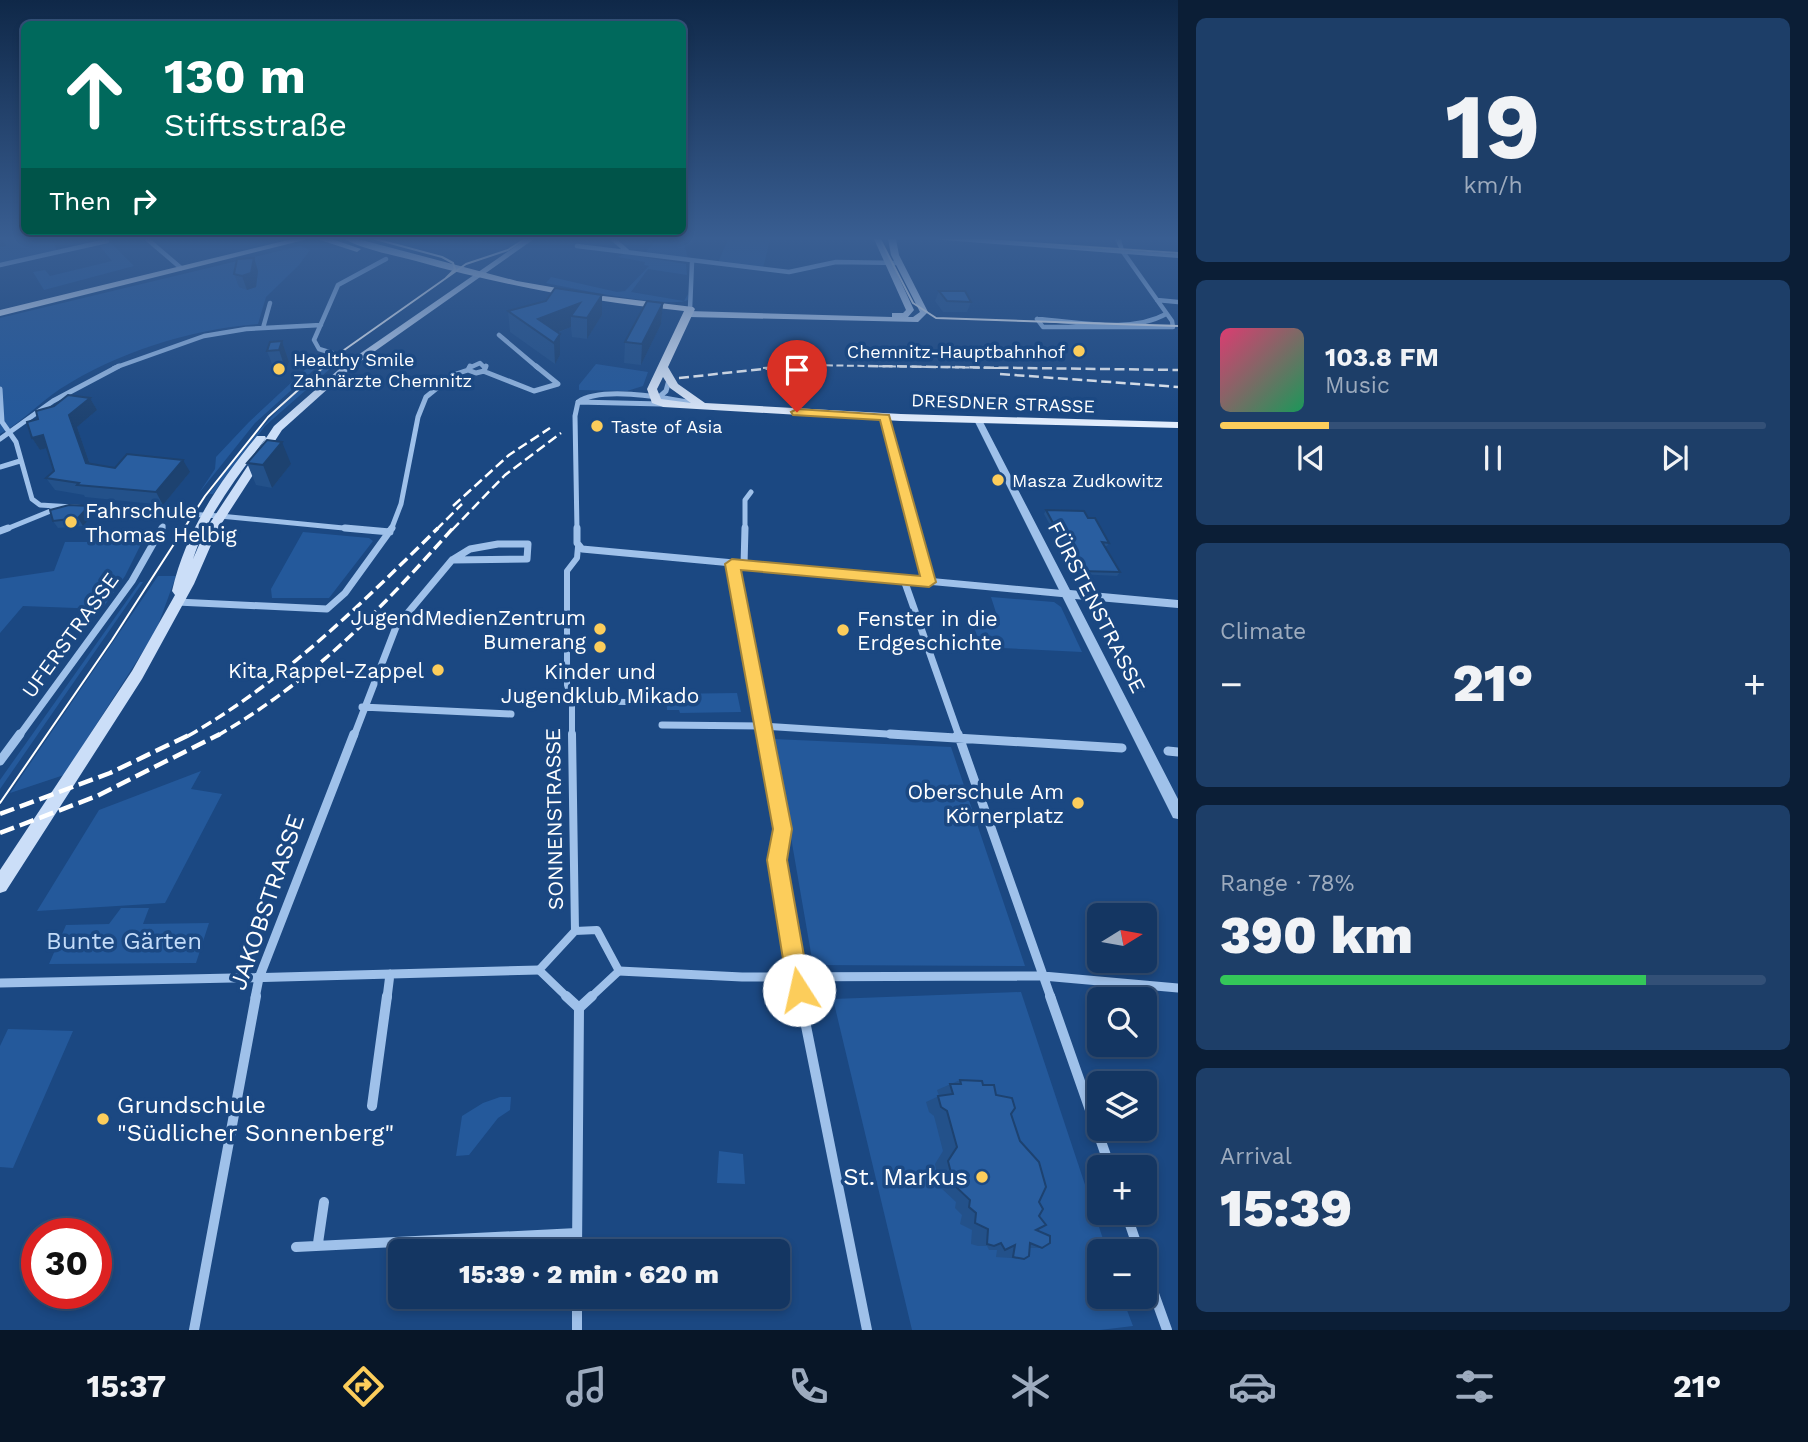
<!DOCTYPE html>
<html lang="en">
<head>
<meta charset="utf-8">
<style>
	:root { --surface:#143662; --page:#1d3e68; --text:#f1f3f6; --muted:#9dabbe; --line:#335077; --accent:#fccd5b }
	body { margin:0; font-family:"Work Sans",sans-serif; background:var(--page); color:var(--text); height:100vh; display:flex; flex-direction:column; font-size:26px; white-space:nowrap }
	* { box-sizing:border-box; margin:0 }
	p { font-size:23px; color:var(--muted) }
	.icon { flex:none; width:38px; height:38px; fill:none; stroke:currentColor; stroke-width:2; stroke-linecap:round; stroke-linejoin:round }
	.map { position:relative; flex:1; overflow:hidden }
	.sheet { display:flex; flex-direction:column; gap:18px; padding:18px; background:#0b1e36; width:630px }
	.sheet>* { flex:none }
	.hud { position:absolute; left:21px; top:21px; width:665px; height:214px; border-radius:10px; box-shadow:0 4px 10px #0003,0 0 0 2px var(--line); background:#00695c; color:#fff; overflow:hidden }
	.needle { width:46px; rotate:79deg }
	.tools { position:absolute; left:1087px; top:903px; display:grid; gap:14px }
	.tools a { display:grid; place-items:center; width:70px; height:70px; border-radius:10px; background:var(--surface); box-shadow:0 4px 10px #0003,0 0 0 2px var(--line); font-size:35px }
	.speed { position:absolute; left:21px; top:1218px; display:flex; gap:14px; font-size:35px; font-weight:700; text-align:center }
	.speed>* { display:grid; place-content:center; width:91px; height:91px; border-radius:50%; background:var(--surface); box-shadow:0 4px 10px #0003,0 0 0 2px var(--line); line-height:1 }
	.speed .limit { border:10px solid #d22; background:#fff; color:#111 }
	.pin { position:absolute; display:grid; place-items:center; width:60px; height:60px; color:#fff; margin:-72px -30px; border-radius:50% 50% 50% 0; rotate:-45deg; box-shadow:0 0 7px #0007 }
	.pin .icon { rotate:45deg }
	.me { position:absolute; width:77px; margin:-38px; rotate:350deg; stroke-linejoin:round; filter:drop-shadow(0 0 5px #0008) }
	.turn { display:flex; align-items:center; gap:24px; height:147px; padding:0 28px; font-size:32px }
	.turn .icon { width:91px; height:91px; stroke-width:2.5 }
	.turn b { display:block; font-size:49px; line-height:60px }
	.then { display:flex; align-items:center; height:66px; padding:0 28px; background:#0003; gap:14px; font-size:26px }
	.big { font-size:52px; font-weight:800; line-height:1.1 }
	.sheet .card { flex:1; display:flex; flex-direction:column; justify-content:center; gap:10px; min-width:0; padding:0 24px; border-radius:10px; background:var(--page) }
	.sheet .dial { align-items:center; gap:0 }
	.dial b { font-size:91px; line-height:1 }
	.song { display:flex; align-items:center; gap:21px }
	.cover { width:84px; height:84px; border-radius:10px; background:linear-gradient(135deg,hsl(340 70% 55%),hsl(150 70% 35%)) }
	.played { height:7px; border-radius:4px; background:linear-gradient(90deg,var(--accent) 20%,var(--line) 20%) }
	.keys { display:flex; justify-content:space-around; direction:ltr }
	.heat { display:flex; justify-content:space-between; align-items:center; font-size:38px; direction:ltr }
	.charge { height:10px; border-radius:5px; background:linear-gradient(90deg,#34c759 78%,var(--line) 0) }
	.trip { position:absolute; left:388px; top:1239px; width:402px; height:70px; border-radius:10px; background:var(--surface); box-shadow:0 4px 10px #0003,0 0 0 2px var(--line); font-weight:800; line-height:70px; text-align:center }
	.dock { display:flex; height:112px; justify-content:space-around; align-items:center; background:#081627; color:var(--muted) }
	.dock .icon { width:49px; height:49px }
	.dock .current { color:var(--accent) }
	.dock b { font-size:32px; color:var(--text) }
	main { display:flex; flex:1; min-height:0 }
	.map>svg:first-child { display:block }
	.green { fill:#24599b }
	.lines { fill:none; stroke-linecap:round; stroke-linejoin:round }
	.pedestrian-far2 { stroke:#9fc1ea; stroke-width:6 }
	.pedestrian-far1 { stroke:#9fc1ea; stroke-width:8 }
	.pedestrian { stroke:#9fc1ea; stroke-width:10 }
	.minor-far4 { stroke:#9fc1ea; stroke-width:4.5 }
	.minor-far3 { stroke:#9fc1ea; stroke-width:5 }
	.minor-far2 { stroke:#9fc1ea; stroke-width:7 }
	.minor-far1 { stroke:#9fc1ea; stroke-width:9 }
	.minor { stroke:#9fc1ea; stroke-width:10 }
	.tertiary { fill:#9fc1ea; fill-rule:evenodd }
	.secondary { fill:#cbdef8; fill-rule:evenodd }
	.primary { fill:#e3eefe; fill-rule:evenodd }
	.tram { stroke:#fff; stroke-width:2 }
	.rail-far3 { stroke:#fff; stroke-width:2; stroke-dasharray:7 3.5; stroke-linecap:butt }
	.rail-far2 { stroke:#fff; stroke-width:2.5; stroke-dasharray:10 4.5; stroke-linecap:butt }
	.rail-far1 { stroke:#fff; stroke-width:3.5; stroke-dasharray:11 5; stroke-linecap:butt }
	.rail { stroke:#fff; stroke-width:4.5; stroke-dasharray:15 6; stroke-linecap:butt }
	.wall { fill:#23518a }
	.shaded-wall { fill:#1d4270 }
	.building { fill:#295ea0; stroke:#1d4270; stroke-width:2 }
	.route { fill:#fccd5b; stroke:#a4853b; stroke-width:2 }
	.poi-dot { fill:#fccd5b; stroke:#1b4882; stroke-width:2.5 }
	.labels { text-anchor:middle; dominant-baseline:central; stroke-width:7; stroke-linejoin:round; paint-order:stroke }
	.far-poi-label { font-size:18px; fill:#fff; stroke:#1b4882; text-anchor:start }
	.far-street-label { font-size:18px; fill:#fff; stroke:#1b4882 }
	.poi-label { font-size:21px; fill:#fff; stroke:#1b4882; text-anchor:end }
	.street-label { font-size:21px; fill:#fff; stroke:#1b4882 }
	.near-street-label { font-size:24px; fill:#fff; stroke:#1b4882 }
	.near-park-label { font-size:24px; fill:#c3dbf8; stroke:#1b4882 }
	.near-poi-label { font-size:24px; fill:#fff; stroke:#1b4882; text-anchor:start }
</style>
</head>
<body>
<main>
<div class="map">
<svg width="1178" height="1330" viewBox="0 0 1178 1330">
	<rect width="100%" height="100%" fill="#1b4882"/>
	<path class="green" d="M3,239H52L57,251L0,264V247L6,246Z
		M657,239H683L688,259L645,253Z
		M728,239L770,240L763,268L718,263Z
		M111,243L134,266L44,290L33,272L45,270L50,276L112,261L100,246Z
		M300,246L310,250L299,265L266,297L258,324C191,329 117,352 60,389C39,403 22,422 0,434V318Z
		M624,254L686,264L687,275L648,269L631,292L684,301L688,294V300C670,309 571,288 546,283L551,277L617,292L625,291L649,266L644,265L645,262L618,257Z
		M329,356L255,423L199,493L215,469L216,457L249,422L308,367Z
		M335,359L331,368L265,426L213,494H209C246,443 285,398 335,359Z
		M596,364L648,372L643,386L627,391L579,390V385Z
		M303,532L369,538L373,541L329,598H272L271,589Z
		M65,542H142L125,576L102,609L23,606L0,633V579L54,571Z
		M158,576H176L156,631L64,775L10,793Z
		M140,582H143L0,789V780Z
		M991,597L1054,602L1061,607L1082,652L981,647L973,624L1000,625Z
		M737,693L741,712L680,713L679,710H667L666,694Z
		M774,739L951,747L1025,966L813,965Z
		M201,771L191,789L222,794L165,903L37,911L99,810Z
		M121,908H149L143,924L209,923L196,963L49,964L66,925L109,924Z
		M1021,992L1107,1251H1099V1297H1122L1133,1326L1100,1330H912L833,999Z
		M8,1029L73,1031L13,1168L0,1167V1046Z
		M500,1097H511L510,1110L498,1118L469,1155L456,1156L462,1116L483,1103Z
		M719,1151L743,1154L745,1184L717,1183Z"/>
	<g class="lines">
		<path class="pedestrian-far2" d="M572,701L626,702
			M572,736V701L567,685V571L577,558L578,547"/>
		<path class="pedestrian-far1" d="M572,734L575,931
			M575,931L597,930L619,971L590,998
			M568,998L539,970L575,931"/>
		<path class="pedestrian" d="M566,996L579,1008L592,996"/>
		<path class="minor-far4" d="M147,239L181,268
			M613,239L628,252
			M577,246L789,272L836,262L899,263
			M0,265L107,241
			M1157,300L1178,302
			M690,309L692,262
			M1037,319L1043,327H1173L1172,321L1123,252
			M1037,319C1076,321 1130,334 1166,314
			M263,328L270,303
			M499,335L538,368
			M355,360L319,349L314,340L338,285L386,259
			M114,368L204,336L246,329L321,325
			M469,368L480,363L485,368"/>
		<path class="minor-far3" d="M470,366L468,370L476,373L484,371L486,366
			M483,371L534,391L558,384L536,366
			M0,389L2,422L16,442L32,499L40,505L220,516L364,530
			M658,398L666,391L669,380
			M578,402C603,385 670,399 699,404
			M578,402L661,404
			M885,417L915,530
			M0,439L53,401L119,366
			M0,467L20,461
			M4,530L58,508
			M161,530L163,526
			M391,530L401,504L418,417L426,397L453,375L468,370
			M577,530L575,416L578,402
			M745,530V500L751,492"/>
		<path class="minor-far2" d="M345,528L390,532
			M577,528V543L582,549L1067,594
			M915,528L929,582
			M0,531L8,528
			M498,544H528L527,559L452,560L470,549Z
			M732,564L764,736
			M744,565L745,528
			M904,580L959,736
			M177,602L327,609L345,593L392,528
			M362,707L511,714
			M662,725L762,726L918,736
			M19,736L132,581L162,528
			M354,736L396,627L452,560"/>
		<path class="minor-far1" d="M764,734L782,829L777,860L800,998
			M890,734L1122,748
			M958,734L1051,998
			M1168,751L1178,752
			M0,761L20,734
			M619,971L742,977L1043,976L1178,988
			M0,983C180,979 359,976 539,970
			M255,998L259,978L354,734
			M387,998L390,974"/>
		<path class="minor" d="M800,996L867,1330
			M1050,996L1110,1167
			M372,1106L387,996
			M1126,1213L1139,1251
			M318,1243L324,1202
			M296,1247L577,1233
			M577,1251L579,1008
			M1144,1266L1167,1330
			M577,1297V1330
			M194,1330L256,996"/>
		<path class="tertiary" d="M1115,239H1121L1125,253H1121Z
			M978,417L982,420L1070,590L1178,600V608L1075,599L1178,799V819L1173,818L974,420Z"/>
		<path class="secondary" d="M526,239H534L351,368L282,430L218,529L194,584L142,679L6,891L0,893V870L132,671L175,595L172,591C186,531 218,483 257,436H265L266,438C237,477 208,513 193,559L206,529L274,426L345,364Z
			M874,239H881L914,310L908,317H913L920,312L891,255L888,239H896L899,255L928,312L918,322L689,317L685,314L689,311L892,317V313H903L906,310Z
			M931,239H971L1178,254V258Z"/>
		<path class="primary" d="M292,239H308L0,316V310Z
			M317,239H332L361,249L357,252Z
			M344,239H358L517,281L603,296L693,307L695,309L668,367L678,384L705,403L901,414L1178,422V428L901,421L663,407L652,403L647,389L684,311C593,302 504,286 416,261C393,255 365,250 344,239ZM663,377L670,388L691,403L661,399L657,389Z"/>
		<path class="tram" d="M375,239L442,257L453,263L455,269L446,278
			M880,239L913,303L936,318L1178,326
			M973,239L1178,253
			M0,803L112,640L205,496L268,417L337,355L466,264L508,250L525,239"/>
		<path class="rail-far3" d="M763,368L805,365L999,368"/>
		<path class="rail-far2" d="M868,366L1178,370
			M1000,374L1178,387
			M679,378L791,366
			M453,506L509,455L550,428
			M436,530L462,504
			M452,530L505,475L561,433"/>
		<path class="rail-far1" d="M188,736C284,681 360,605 438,528
			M217,736C315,679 379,611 453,528"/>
		<path class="rail" d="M0,814L110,773L191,734
			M0,833L97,796L220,734"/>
	</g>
	<path class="wall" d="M472,239H493L482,244Z
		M254,258L258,271L256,287L247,290L239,287L234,274Z
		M939,291L971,302L967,312H943L935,301Z
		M663,303L661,324L641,365L624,363L625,342Z
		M508,311L602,315L587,339L572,337L571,327L558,333L560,355L555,364L510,332Z
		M282,341L289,362L286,371L275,372L267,351Z
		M90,398L97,410L77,427L90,464L115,468L190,472L163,505L85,497L84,495L55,490L46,478L54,471L47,448L40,450L32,438L38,419Z
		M247,463L291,464L272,488L256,485Z
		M89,506L94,514L83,526L58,528L53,521Z
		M1046,510L1088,518L1109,543L1107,546H1104L1120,572L1117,576L1077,574L1044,514Z
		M960,1080L983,1085L996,1095L1011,1114L1039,1202V1216L1036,1230L1042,1248H1030L1024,1259L996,1257L997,1250H989L987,1246H978L971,1244L972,1230L960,1224L962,1215L955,1208L956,1202L940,1187L935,1164L943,1151L934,1116L929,1112L926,1102L939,1096L937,1090Z"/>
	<path class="shaded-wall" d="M481,239H493L482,244Z
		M254,258L258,271L256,287L247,290L242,276Z
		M602,295V315L587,339V318Z
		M580,303L571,316V327L546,337L538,319Z
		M663,303L661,324L641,365L642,344Z
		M560,334V355L555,364L554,343Z
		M282,341L289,362L286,371L279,350Z
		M90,398L97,410L77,427L94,476L86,463L69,415Z
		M43,435L51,447L40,450L32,438Z
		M282,442L291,464L272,488L263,465Z
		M183,460L190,472L163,505L156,492Z
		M89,506L94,514L83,526L78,518Z"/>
	<path class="building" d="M254,258L251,273L242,276L234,274L237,259Z
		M555,288L602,295L587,318L571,316L580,303L538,319L560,334L554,343L508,311L546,301Z
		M939,291H965L971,302L947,301Z
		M647,301L663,303L642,344L625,342Z
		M282,341L279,350L267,351L270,342Z
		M68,395L90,398L69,415L86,463L115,468L127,454L183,460L156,492L77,485L79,483L46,478L54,471L43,435L32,438L27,422L38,419L36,411L54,406Z
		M267,440L282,442L263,465L247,463Z
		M69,505L89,506L78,518L53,521L50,510Z
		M1046,510L1084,511L1088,518H1095L1109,543L1102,542L1120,572L1079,571Z
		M960,1080L982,1081L983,1085H994L996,1095L1012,1098L1015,1108L1011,1114L1020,1141L1039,1162L1046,1187L1039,1202L1043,1209L1039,1216L1046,1225L1036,1230L1050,1236V1243L1042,1248L1030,1243L1029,1256L1024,1259L1013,1257L1015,1245L1005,1250L1001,1243L994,1246L987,1244L988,1229L975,1223L976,1213L969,1207L970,1200L954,1185L948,1161L957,1147L947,1111L941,1107L938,1096L953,1094L950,1084H961Z"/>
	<linearGradient id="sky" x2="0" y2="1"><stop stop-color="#0f2848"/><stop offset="0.56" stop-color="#395e92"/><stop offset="1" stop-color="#395e92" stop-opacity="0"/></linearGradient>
	<rect width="1178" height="426" fill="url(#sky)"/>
	<path class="route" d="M797,409L889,415L936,582L929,587L741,570L792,829L787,860L810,990L807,998L799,1001L791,998L788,990L767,860L773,829L725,564L732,559L920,576L880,420L793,415L791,412Z"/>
	<g class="poi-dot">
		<circle cx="1079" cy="351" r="7"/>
		<circle cx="279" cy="369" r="7"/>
		<circle cx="597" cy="426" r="7"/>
		<circle cx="998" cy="480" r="7"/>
		<circle cx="71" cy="522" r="7"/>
		<circle cx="600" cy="629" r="7"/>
		<circle cx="843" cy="630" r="7"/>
		<circle cx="600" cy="647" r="7"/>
		<circle cx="438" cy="670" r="7"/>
		<circle cx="1078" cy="803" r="7"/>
		<circle cx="103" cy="1119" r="7"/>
		<circle cx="982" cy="1177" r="7"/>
	</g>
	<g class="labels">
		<g class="far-poi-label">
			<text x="1065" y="351" text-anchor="end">Chemnitz-Hauptbahnhof</text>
			<text x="293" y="359">Healthy Smile<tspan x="293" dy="21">Zahnärzte Chemnitz</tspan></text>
			<text x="611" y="426">Taste of Asia</text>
			<text x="1012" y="480">Masza Zudkowitz</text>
		</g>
		<g class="far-street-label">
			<text transform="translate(1003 403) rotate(2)">DRESDNER STRASSE</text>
		</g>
		<g class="poi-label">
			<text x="85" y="510" text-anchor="start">Fahrschule<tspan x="85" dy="24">Thomas Helbig</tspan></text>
			<text x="586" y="617">JugendMedienZentrum<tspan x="586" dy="24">Bumerang</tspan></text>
			<text x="857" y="618" text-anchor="start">Fenster in die<tspan x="857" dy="24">Erdgeschichte</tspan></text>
			<text x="424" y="670">Kita Rappel-Zappel</text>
			<text x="600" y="671" text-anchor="middle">Kinder und<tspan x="600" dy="24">Jugendklub Mikado</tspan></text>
			<text x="1064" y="791">Oberschule Am<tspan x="1064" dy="24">Körnerplatz</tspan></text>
		</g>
		<g class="street-label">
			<text transform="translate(1097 607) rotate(63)">FÜRSTENSTRASSE</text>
			<text transform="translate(70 635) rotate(-54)">UFERSTRASSE</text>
			<text transform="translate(554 819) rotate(-91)">SONNENSTRASSE</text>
		</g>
		<g class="near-street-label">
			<text transform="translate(267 902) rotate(-71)">JAKOBSTRASSE</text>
		</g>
		<g class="near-park-label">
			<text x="124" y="941">Bunte Gärten</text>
		</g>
		<g class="near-poi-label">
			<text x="117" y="1105">Grundschule<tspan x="117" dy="28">"Südlicher Sonnenberg"</tspan></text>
			<text x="968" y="1177" text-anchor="end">St. Markus</text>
		</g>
	</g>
</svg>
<div class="tools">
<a><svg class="needle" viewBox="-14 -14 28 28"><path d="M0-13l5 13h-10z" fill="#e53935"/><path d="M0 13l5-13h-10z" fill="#9dabbe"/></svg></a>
<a><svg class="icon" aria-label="search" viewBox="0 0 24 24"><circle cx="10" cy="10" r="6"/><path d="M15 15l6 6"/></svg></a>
<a><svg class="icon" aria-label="layers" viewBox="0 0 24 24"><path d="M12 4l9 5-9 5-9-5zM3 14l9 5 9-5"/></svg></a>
<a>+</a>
<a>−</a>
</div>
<div class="speed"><div class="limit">30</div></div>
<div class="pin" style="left:797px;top:412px;background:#d93025"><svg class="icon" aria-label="arrive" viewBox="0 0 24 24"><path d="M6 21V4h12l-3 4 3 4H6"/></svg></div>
<svg class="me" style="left:799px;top:990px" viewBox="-20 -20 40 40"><circle r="19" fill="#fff"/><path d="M0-13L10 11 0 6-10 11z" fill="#fccd5b"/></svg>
<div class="trip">15:39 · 2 min · 620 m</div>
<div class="hud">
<div class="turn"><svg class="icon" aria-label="ahead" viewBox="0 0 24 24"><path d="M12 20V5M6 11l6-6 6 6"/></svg><div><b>130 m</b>Stiftsstraße</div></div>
<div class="then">Then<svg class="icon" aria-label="right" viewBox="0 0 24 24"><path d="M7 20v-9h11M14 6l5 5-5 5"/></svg></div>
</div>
</div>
<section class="sheet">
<div class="card dial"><b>19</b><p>km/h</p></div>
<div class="card">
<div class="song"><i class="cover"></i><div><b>103.8 FM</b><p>Music</p></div></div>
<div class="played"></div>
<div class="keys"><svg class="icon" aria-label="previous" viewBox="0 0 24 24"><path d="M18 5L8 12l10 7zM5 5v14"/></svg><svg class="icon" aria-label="pause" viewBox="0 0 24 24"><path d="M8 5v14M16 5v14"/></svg><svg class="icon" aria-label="next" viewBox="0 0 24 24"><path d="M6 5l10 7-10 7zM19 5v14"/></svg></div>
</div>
<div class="card"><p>Climate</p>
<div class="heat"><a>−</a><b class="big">21°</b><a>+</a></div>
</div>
<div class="card"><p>Range · 78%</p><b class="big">390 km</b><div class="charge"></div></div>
<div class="card"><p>Arrival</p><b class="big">15:39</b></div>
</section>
</main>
<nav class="dock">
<b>15:37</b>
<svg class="icon current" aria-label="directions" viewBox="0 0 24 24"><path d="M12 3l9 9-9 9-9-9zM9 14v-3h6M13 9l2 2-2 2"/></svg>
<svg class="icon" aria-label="music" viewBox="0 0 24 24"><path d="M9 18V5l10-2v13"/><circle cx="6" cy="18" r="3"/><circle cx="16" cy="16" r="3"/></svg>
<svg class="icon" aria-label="phone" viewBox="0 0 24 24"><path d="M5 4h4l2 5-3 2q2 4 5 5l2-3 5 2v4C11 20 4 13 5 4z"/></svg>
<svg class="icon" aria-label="climate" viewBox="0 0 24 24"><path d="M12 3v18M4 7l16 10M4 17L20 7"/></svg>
<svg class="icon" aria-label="car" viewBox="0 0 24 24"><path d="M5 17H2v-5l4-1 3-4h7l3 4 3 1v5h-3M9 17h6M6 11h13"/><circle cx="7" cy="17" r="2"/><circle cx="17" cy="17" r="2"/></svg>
<svg class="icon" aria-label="filters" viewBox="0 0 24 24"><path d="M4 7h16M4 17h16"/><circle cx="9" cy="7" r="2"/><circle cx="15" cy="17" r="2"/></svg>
<b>21°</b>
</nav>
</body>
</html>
